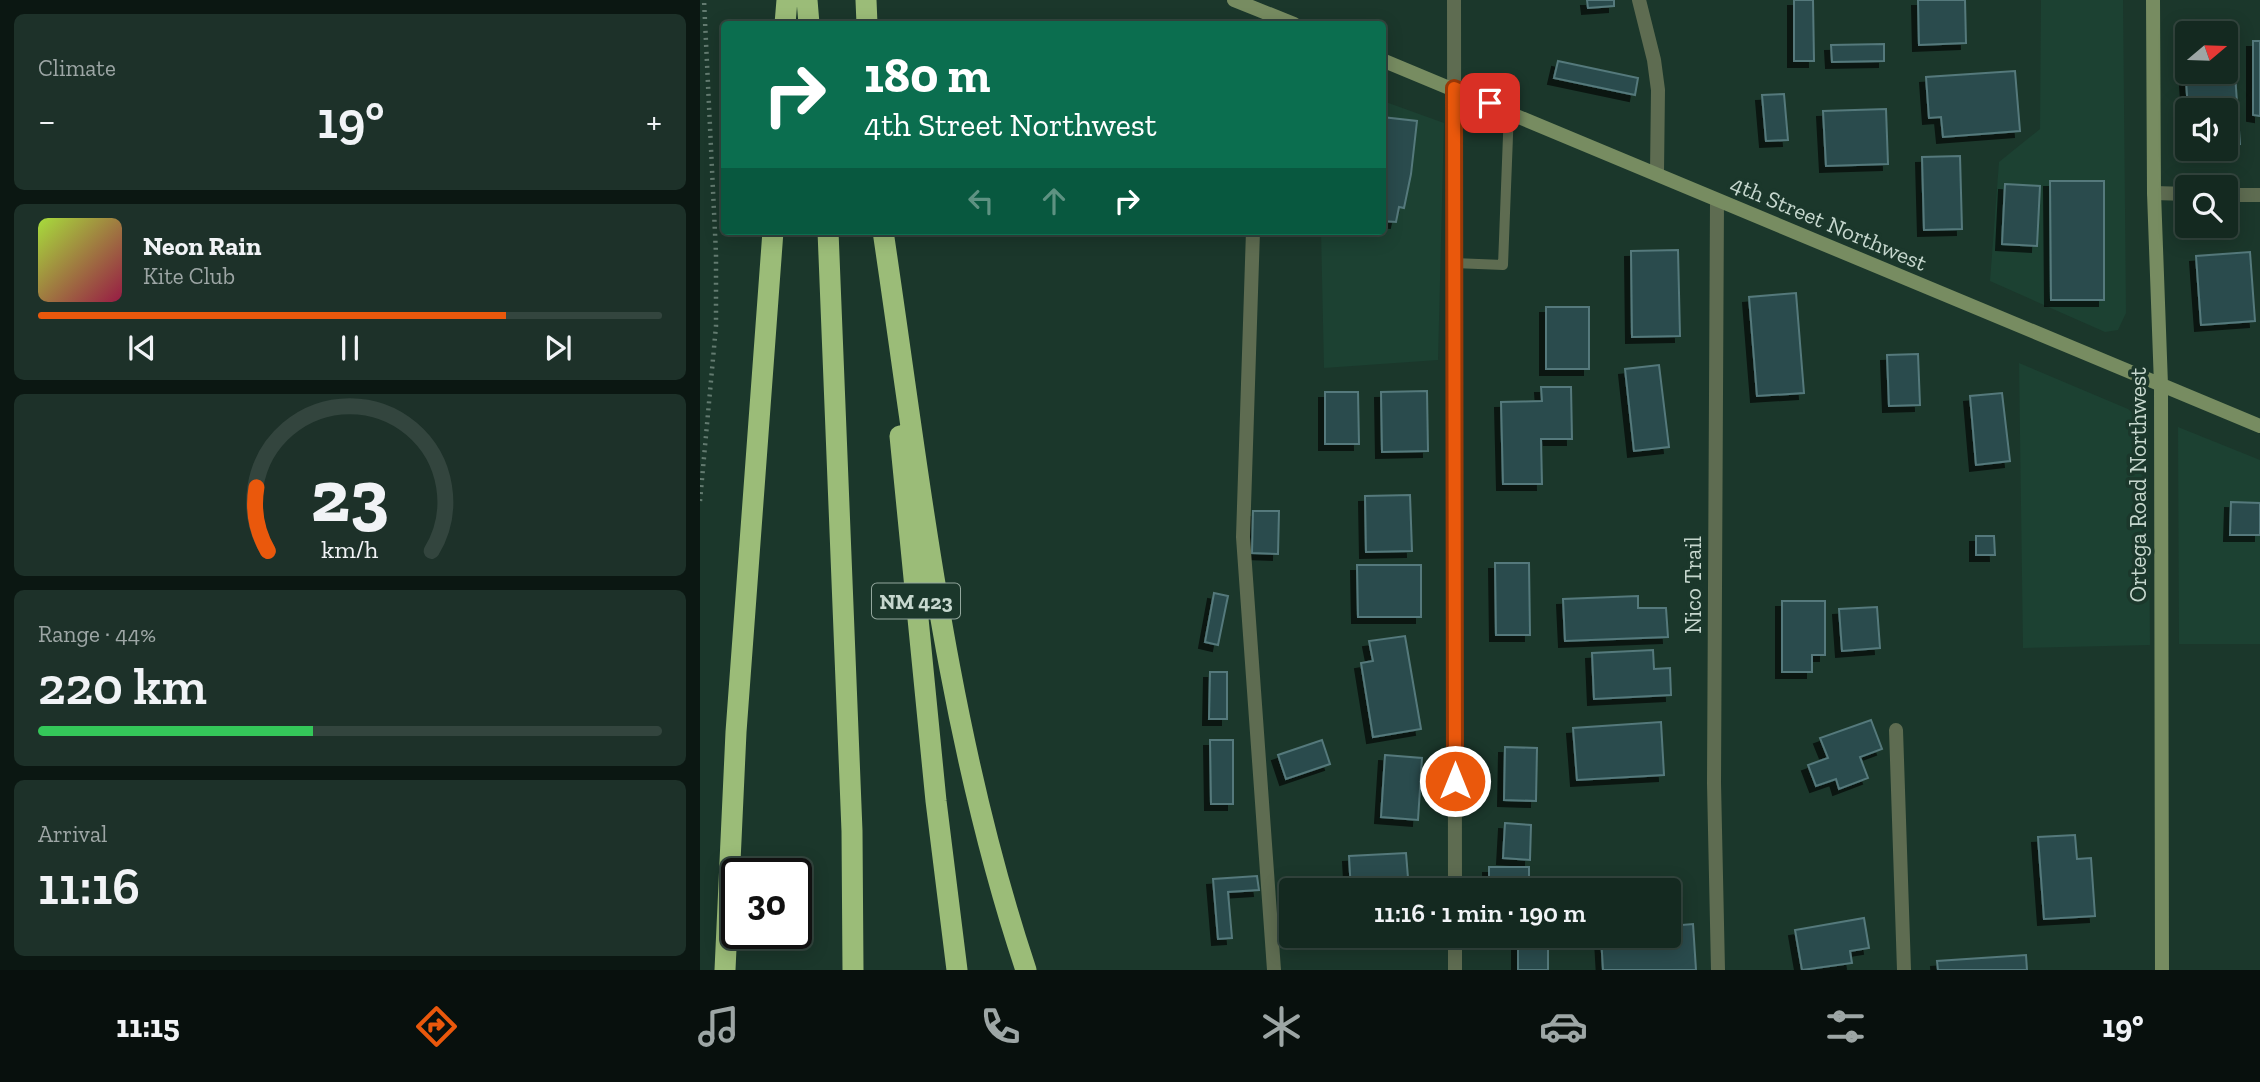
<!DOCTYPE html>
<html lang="en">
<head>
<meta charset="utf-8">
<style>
	:root { --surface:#142920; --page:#1d3129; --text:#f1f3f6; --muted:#9da6a5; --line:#33453e; --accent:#ea580c }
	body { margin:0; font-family:"Zilla Slab",serif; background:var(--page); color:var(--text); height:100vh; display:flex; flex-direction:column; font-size:26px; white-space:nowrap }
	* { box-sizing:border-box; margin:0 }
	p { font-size:23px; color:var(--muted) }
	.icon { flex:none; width:38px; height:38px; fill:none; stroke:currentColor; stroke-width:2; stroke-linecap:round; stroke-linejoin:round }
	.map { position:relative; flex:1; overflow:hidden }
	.sheet { display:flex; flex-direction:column; gap:14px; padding:14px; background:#0b1712; width:700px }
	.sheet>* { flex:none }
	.top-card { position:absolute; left:21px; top:21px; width:665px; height:214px; border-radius:7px; box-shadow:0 4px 18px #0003,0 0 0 2px var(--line); background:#0b6e4f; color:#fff; overflow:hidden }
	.needle { width:46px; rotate:71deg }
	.buttons { position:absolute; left:1475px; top:21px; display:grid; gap:14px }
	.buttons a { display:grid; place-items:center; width:63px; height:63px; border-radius:7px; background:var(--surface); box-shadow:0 4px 18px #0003,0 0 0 2px var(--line); font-size:35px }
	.speed { position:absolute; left:21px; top:858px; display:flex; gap:14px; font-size:35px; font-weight:700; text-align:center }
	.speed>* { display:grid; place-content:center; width:91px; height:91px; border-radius:50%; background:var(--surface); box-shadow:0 4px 18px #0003,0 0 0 2px var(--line); line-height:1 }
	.speed .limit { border:4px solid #111; border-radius:10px; background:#fff; color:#111 }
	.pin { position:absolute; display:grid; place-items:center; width:60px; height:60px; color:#fff; margin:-30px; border-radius:14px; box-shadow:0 4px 10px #0006 }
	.me { position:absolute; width:77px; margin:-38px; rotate:0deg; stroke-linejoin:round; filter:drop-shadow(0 0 5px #0008) }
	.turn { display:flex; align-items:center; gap:24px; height:147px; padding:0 28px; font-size:32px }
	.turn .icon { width:91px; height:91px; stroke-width:2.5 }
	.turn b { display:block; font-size:49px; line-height:60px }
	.lanes { display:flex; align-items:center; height:66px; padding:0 28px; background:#0003; justify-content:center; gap:35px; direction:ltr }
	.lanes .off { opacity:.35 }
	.big { font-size:52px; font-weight:600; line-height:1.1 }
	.sheet .tile { flex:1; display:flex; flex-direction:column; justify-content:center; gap:10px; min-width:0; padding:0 24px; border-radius:10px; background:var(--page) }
	.sheet .dial { align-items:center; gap:0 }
	.dial svg { height:182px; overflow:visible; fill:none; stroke:var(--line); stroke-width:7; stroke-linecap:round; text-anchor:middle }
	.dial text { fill:var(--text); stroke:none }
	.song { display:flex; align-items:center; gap:21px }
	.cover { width:84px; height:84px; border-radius:10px; background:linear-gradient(135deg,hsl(80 70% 55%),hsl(340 70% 35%)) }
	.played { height:7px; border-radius:4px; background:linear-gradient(90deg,var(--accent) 75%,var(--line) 75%) }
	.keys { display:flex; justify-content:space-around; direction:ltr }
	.heat { display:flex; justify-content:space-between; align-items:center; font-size:38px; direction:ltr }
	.charge { height:10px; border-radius:5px; background:linear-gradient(90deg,#34c759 44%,var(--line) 0) }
	.trip { position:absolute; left:579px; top:878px; width:402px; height:70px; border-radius:7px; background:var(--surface); box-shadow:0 4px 18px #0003,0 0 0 2px var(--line); font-weight:600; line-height:70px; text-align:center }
	.dock { display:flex; height:112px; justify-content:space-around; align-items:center; background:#08100d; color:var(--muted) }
	.dock .icon { width:49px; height:49px }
	.dock .active { color:var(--accent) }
	.dock b { font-size:32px; color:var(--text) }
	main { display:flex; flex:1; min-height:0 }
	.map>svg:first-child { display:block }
	.built { fill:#1c4132 }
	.building { fill:#294c4e; stroke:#55797b; stroke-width:2; filter:url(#shadow) }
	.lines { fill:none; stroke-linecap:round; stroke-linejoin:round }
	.path { stroke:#637b70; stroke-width:4.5; stroke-dasharray:2 5; stroke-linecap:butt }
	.lane { stroke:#5e6c51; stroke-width:10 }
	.street { stroke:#5e6c51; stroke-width:14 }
	.secondary { stroke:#778c61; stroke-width:14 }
	.highway { stroke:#9bbc78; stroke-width:21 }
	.route-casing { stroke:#983908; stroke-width:18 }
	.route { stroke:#ea580c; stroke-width:12 }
	.labels { text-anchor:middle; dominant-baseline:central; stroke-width:7; stroke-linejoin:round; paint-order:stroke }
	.shield { fill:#1b372b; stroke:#93a79d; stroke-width:2 }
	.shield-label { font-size:21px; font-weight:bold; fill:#c6d7ce }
	.street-label { font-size:23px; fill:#c6d7ce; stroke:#1b372b }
</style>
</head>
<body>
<main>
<section class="sheet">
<div class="tile"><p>Climate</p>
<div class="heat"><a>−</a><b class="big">19°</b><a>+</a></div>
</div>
<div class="tile">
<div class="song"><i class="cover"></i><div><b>Neon Rain</b><p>Kite Club</p></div></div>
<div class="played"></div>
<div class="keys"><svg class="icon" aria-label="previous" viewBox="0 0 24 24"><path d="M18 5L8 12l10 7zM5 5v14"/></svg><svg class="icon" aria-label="pause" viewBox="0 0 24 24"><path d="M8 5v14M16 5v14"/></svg><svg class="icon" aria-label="next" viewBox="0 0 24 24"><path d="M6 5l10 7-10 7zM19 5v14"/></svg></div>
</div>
<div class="tile dial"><svg viewBox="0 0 100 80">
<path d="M14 69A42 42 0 1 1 86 69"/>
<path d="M14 69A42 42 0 0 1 9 41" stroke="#ea580c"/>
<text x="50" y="56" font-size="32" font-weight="700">23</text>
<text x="50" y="72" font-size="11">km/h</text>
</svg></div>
<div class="tile"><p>Range · 44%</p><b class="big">220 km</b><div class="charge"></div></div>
<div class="tile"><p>Arrival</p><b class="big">11:16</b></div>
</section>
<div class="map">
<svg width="1560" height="970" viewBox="0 0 1560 970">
	<defs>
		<filter id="shadow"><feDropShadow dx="-6" dy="6" stdDeviation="0" flood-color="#0009"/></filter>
	</defs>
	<rect width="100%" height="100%" fill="#1b372b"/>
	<path class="built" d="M1341,0H1423L1426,313L1418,330L1405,332L1290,281L1299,162L1340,129Z
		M683,101L744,123L738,360L624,368L621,231H682Z
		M1319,363L1428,409L1448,425L1450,645L1323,648Z
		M1478,427L1560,460V644H1479Z"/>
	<path class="building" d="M887,0H914V6L888,8Z
		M1094,0H1113L1114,61H1094Z
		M1218,0H1265L1266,43L1219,45Z
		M1532,32L1540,144L1526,145V110H1488L1485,65H1488V72H1526V33H1511Z
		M1553,41H1560V116L1553,115Z
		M1184,44V61L1132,62L1131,45Z
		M858,61L938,78L935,95L854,78Z
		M1315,71L1320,131L1243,137L1241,117L1229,118L1226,77Z
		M1084,94L1088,140L1066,141L1062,95Z
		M1186,109L1188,164L1126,166L1123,111Z
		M682,117L717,121L711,174L704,208L699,207L696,222L682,221Z
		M1260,156L1262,229L1224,230L1222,157Z
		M1350,181H1404V300H1351Z
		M1305,184L1340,186L1337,246L1302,244Z
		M978,250L980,336L932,337L931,251Z
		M1550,252L1555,321L1501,325L1496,256Z
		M1096,293L1104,393L1057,396L1049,297Z
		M846,307H889V369H846Z
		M1218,354L1220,405L1189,406L1187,355Z
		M959,365L969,447L934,451L925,369Z
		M841,387H871L872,439H841L842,484H803L801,402L842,401Z
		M727,391L728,451L682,452L681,392Z
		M625,392H658L659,444H625Z
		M1302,393L1310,461L1276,465L1270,396Z
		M710,495L712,551L666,552L665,496Z
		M1531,502L1560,503V535H1530Z
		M553,511H579L578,554L552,553Z
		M1276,536H1294L1295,555H1276Z
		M795,563H829L830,635H796Z
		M657,565H721V617H658Z
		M514,593L528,596L518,645L505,642Z
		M938,596V608H966L968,637L865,641L863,599Z
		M1082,601H1125V655H1112V672H1082Z
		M1177,607L1180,648L1142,651L1139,609Z
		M705,636L721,729L673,737L661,663L673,661L669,641Z
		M953,650L954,669L970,668L971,695L894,699L892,653Z
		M510,672H527V719H509Z
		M1171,720L1182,749L1160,757L1168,778L1139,789L1136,779L1116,786L1108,765L1128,758L1120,738Z
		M961,722L964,775L877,780L873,728Z
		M510,740H533V804H511Z
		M622,740L630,764L586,779L578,755Z
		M805,747L837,748L836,801L804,800Z
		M685,755L722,758L718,820L681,817Z
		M805,823L831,825L830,860L803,858Z
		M1375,835L1377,859L1391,858L1395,916L1344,919L1338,837Z
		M706,853L709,890L651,891L649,856Z
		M789,867H829V891H789Z
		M557,876L559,890L528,892L532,938L518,939L513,879Z
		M932,881V891H898V883Z
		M1164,918L1169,948L1150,951L1152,963L1102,970L1095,930Z
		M993,924L996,970H903L901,936H970V926Z
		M818,936H848V970H818Z
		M1326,955L1327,970H1238L1237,961Z"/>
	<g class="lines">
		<path class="path" d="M0,501L16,326V254L4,0"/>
		<path class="lane" d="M754,263L803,265L809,110"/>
		<path class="street" d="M754,0L755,891
			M939,0L954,60L958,90L957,172
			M1454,193L1488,194
			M1526,195H1560
			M1017,201L1014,783L1018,970
			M553,231L543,537L574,970
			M1196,730L1204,970
			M755,970V936"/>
		<path class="secondary" d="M534,0L594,24
			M1453,0L1454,193L1461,385L1462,970
			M682,60L1560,426"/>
		<path class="highway" d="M107,0L109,24
			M166,0L167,24
			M85,24L87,0
			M128,231L152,831L153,970
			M183,231C220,479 246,731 326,970
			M200,436L236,801L257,970
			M25,970L36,732L73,231"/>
	</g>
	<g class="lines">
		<defs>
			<path id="route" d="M755,781L754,88L790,103"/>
		</defs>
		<use href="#route" class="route-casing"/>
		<use href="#route" class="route"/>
	</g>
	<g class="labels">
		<rect class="shield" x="172" y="583.5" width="88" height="35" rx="5"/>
		<g class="shield-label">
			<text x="216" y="601">NM 423</text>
		</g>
		<g class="street-label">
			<text transform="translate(1129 223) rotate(23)">4th Street Northwest</text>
			<text transform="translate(1438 485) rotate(-90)">Ortega Road Northwest</text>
			<text transform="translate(993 585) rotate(-90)">Nico Trail</text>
		</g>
	</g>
</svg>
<div class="buttons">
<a><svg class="needle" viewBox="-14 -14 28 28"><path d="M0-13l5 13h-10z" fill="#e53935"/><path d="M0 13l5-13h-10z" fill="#9da6a5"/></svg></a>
<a><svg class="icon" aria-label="sound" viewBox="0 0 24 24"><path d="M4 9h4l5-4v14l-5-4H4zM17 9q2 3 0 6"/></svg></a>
<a><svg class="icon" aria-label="search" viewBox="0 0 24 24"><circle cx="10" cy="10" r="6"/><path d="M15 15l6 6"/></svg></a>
</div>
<div class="speed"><div class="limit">30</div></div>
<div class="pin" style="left:790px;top:103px;background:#d93025"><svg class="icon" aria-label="arrive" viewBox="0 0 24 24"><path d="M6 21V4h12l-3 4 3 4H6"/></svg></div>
<svg class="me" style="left:755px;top:781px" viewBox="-20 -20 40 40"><circle r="17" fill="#ea580c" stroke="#fff" stroke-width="3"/><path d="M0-11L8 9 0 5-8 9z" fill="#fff"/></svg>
<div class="trip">11:16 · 1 min · 190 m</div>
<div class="top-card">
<div class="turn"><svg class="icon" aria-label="right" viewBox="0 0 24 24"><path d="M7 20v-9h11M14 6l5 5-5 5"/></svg><div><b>180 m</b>4th Street Northwest</div></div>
<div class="lanes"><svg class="icon off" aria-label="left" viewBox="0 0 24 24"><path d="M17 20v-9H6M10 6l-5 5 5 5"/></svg><svg class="icon off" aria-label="ahead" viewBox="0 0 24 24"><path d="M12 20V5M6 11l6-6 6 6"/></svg><svg class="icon" aria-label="right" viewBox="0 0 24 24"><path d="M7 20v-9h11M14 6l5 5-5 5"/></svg></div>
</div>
</div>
</main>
<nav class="dock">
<b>11:15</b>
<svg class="icon active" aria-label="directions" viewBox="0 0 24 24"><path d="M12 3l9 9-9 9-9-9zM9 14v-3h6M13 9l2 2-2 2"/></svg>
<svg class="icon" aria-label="music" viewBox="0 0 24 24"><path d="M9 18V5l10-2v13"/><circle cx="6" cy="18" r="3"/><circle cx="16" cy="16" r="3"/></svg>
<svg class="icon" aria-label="phone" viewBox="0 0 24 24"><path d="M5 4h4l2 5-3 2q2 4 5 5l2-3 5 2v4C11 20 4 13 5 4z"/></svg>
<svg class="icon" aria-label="climate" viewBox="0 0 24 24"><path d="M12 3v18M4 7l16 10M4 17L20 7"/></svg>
<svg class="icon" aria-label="car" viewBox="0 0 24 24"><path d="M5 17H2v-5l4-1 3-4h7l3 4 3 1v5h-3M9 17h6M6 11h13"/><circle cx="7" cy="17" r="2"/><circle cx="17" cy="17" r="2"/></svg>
<svg class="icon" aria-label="filters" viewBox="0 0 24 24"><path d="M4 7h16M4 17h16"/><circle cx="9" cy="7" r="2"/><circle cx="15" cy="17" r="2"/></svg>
<b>19°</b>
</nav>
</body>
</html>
